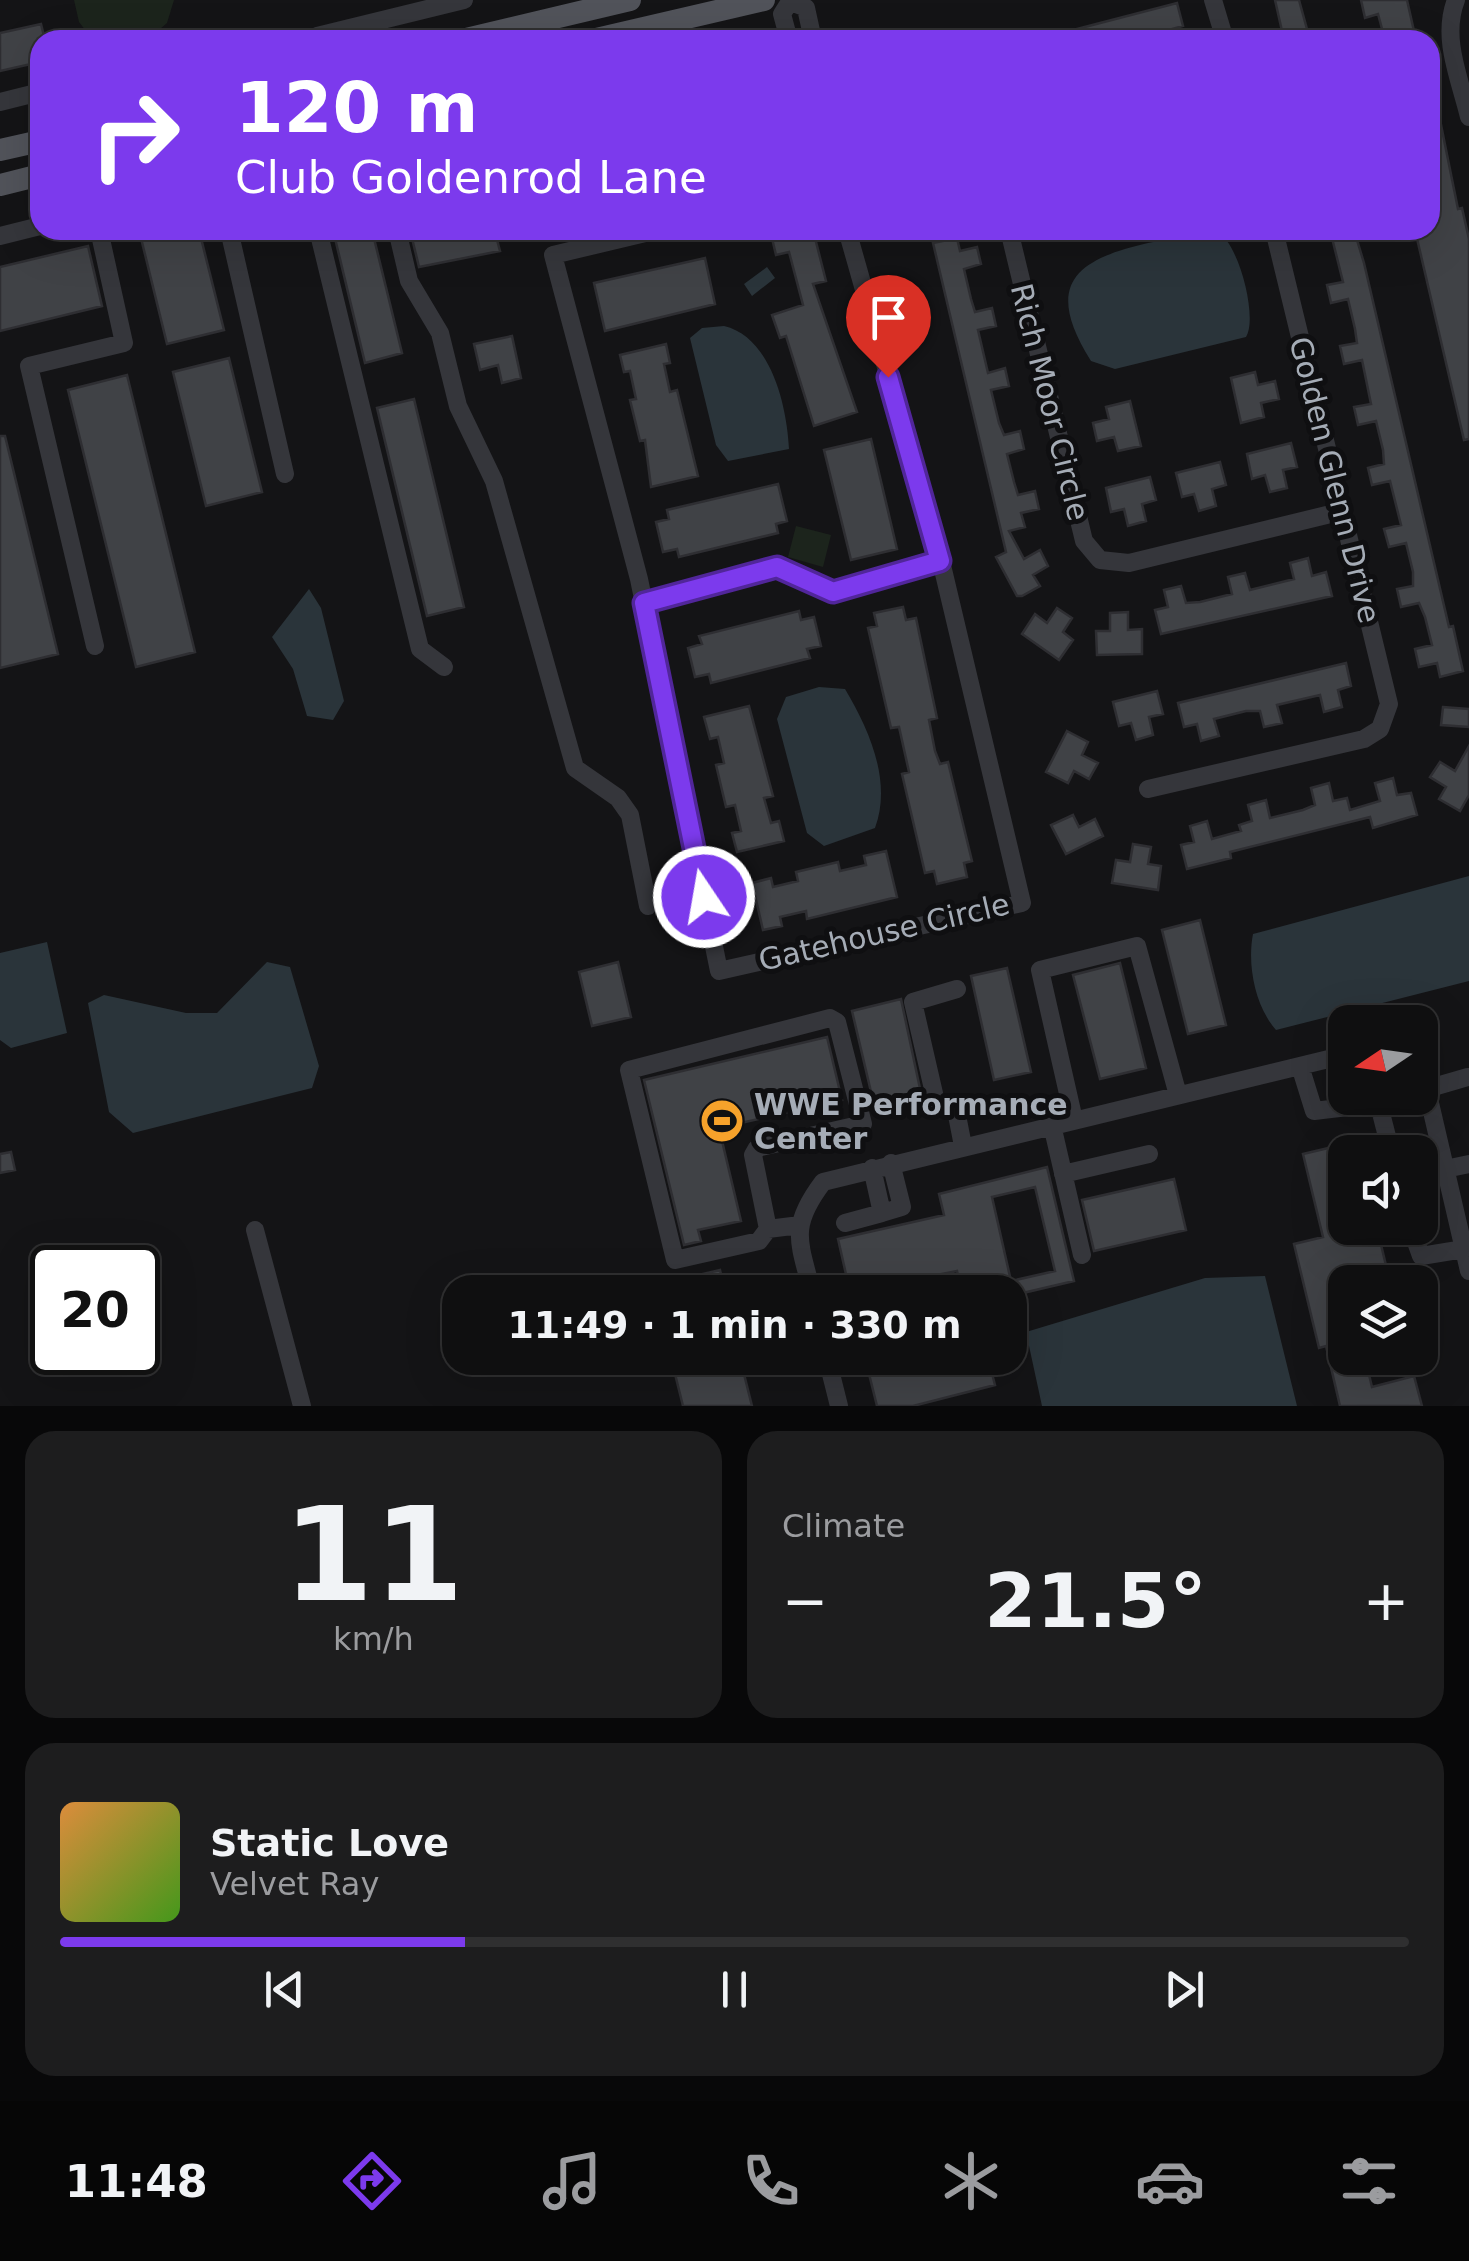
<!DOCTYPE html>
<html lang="en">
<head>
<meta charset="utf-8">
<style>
	:root { --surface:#0f0f10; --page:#1d1d1e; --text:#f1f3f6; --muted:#9b9c9f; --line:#2f2f30; --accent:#7c3aed }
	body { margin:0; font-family:"DejaVu Sans",sans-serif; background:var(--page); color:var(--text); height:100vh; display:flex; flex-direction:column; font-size:38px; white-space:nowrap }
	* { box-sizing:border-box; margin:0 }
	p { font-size:32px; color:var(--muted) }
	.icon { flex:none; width:55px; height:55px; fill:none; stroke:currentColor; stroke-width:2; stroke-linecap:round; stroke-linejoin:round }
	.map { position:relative; height:1406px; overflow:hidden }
	.side { display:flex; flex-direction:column; gap:25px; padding:25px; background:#080809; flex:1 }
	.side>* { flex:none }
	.guide { position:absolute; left:30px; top:30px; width:1410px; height:210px; border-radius:30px; box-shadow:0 10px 40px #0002,0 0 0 2px var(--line); background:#7c3aed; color:#fff; overflow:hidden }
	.needle { width:65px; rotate:257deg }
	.fabs { position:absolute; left:1328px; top:1005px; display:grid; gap:20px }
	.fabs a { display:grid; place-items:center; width:110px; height:110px; border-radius:20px; background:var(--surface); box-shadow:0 10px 40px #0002,0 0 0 2px var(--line); font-size:50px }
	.speed { position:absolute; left:30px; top:1245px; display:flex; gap:20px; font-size:50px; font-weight:700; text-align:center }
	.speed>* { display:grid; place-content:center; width:130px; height:130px; border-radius:50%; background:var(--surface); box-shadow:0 10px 40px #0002,0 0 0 2px var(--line); line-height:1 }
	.speed .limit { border:5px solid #111; border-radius:15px; background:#fff; color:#111 }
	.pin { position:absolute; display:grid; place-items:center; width:85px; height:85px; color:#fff; margin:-102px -42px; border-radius:50% 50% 50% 0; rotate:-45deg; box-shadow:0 0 10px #0007 }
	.pin .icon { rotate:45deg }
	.me { position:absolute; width:110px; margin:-55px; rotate:348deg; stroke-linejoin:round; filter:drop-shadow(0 0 8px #0008) }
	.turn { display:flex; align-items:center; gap:35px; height:210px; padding:0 40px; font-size:45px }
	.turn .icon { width:130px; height:130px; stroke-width:2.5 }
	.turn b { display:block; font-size:70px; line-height:85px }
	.big { font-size:75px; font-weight:700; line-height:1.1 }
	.side .tile { flex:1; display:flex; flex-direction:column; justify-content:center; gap:15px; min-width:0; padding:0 35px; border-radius:30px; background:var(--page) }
	.side .dial { align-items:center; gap:0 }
	.dial b { font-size:130px; line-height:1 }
	.song { display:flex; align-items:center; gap:30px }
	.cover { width:120px; height:120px; border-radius:15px; background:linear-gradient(135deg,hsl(30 70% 55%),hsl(100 70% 35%)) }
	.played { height:10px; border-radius:5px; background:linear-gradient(90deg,var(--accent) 30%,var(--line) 30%) }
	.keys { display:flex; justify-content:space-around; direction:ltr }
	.heat { display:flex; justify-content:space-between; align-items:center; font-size:55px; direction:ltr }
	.side .tiles { flex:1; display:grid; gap:25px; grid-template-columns:1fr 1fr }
	.tile:last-child { grid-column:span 2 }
	.trip { position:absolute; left:442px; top:1275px; width:585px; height:100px; border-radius:30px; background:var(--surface); box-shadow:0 10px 40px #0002,0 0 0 2px var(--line); font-weight:700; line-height:100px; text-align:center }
	.dock { display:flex; height:160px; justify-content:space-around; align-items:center; background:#060606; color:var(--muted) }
	.dock .icon { width:70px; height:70px }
	.dock .on { color:var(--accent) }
	.dock b { font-size:45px; color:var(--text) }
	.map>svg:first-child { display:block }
	.green { fill:#1c241c }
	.water { fill:#2a343a }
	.building { fill:#404246; stroke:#2e2e32; stroke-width:2.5; fill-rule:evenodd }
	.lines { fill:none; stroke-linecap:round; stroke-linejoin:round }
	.minor { stroke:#35363b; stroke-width:18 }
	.major { stroke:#51535a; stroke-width:22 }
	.route-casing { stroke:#51269a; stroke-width:25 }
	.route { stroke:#7c3aed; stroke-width:18 }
	.labels { text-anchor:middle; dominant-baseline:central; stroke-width:10; stroke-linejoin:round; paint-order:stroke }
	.street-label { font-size:30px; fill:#a5acb6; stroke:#0f0f11 }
	.poi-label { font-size:30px; font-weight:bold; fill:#a5acb6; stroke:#0f0f11; text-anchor:start }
</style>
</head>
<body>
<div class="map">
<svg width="1469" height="1406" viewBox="0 0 1469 1406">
	<rect width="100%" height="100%" fill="#141416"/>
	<path class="green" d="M74,0H174L167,23L147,40H93L79,22Z
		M796,526L831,535L823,567L788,557Z"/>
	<path class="water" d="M1219,233C1239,245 1258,318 1246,337L1115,369L1091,361C1044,286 1073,260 1148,243C1172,238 1195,231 1219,233Z
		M767,267L775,278L752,296L744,284Z
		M724,326C771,337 787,406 789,449L728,461L716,445L690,338L702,328Z
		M309,589L321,608L344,701L333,720L307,716L293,669L272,637Z
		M819,687L845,689C870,731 892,782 875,828L824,846L807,833L777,719L786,697Z
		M1469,876V981L1276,1030C1255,1006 1247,965 1253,934Z
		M47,942L67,1033L11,1048L0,1040V953Z
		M267,962L290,967L319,1066L312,1088L133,1133L109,1112L88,1003L104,995L186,1013H217Z
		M1265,1276L1297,1406H1042L1026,1332L1205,1278Z"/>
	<path class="building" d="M1275,0H1299L1310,40H1284Z
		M1361,0H1407L1416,40H1385L1378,14L1365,18Z
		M1177,3L1183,26L1169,30L1171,40H1153L1151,35L1131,40H1055L1054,35Z
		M41,24L45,40H40V62L0,71V33Z
		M1430,95H1435L1458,209L1462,208L1469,239V439L1464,440L1415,230H1430Z
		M139,230H199L224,330L167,344Z
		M333,230H372L402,353L365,363Z
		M410,230H482L484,239L496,236L500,251L419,267Z
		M770,230H813L826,281L813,284L857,412L814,426L786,336L780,338L772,315L803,305L789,252L776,255Z
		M1330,230H1354L1364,263L1449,627L1453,626L1463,671L1440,677L1437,663L1419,667L1415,649L1432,645L1425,617L1419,603L1401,607L1397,589L1413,586V572L1406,543L1389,547L1384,529L1401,525L1390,481L1372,485L1368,468L1384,464L1383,450L1376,421L1358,425L1354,407L1371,404L1362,360L1344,364L1340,346L1357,343L1355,329L1348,299L1331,303L1327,285L1343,282Z
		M957,238L960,251L977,247L981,264L964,269L971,299L975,312L992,308L996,326L978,330L988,373L1005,368L1009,386L991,390L999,423L1004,435L1020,431L1024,449L1007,454L1014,482L1018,495L1035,491L1039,509L1021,513L1025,527L1009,531L1024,559L1040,550L1048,566L1033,575L1040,586L1022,596H1017L996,557L1006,552L933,243Z
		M88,246L102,306L0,331V267Z
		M705,258L715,304L605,331L594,283Z
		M512,336L521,378L502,383L498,365L480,370L474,344Z
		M666,344L670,363L664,364L670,392L677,390L698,476L651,487L645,440L640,441L630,400L636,399L630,371L624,372L620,355Z
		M229,358L262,492L206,506L173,372Z
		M1255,372L1258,385L1275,381L1279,399L1261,403L1264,417L1241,423L1231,378Z
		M127,375L195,652L136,667L68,390Z
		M414,399L464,607L427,616L377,408Z
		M1130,401L1141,446L1118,451L1114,437L1097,441L1093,423L1109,419L1106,407Z
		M0,436H5L58,654L0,668Z
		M871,439L897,549L851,560L824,450Z
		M1291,443L1297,467L1283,470L1287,488L1270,492L1265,475L1252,479L1247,454Z
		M1220,462L1226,485L1212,489L1216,506L1199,511L1194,494L1182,497L1176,473Z
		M1150,477L1156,500L1142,504L1146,521L1128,526L1124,509L1111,512L1106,488Z
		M778,484L787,521L776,524L778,533L679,557L677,549L663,552L656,522L669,519L667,510Z
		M1308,558L1312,576L1326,572L1332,596L1161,634L1155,610L1168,607L1164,590L1181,586L1186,603L1200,602L1232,594L1228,577L1245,573L1250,590L1294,579L1290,563Z
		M903,607L906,620L916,618L937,718L929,720L935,751L940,764L948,762L972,861L964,863L967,877L937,884L934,871L925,873L902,774L909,772L899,727L891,728L868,628L877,626L874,613Z
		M1057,608L1072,618L1063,632L1073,640L1059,660L1022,634L1035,614L1047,623Z
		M799,611L801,620L814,617L821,646L807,649L810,658L711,683L709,674L695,677L688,648L702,644L699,636Z
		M1128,612V630L1142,629V654L1097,655L1096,631H1110V613Z
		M1346,663L1351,686L1338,690L1342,707L1324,712L1320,695L1277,705L1282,723L1264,727L1260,711H1246L1214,719L1219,736L1201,741L1197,724L1184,727L1178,703Z
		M1157,691L1163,714L1149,717L1153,735L1136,740L1131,723L1119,726L1113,702Z
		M749,706L773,796L764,798L771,823L779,821L784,841L737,852L732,833L741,831L735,805L726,807L716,765L724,763L718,737L710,739L704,717Z
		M1443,707L1469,709V727L1441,725Z
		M1067,731L1088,742L1082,755L1098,763L1089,779L1074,771L1068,783L1046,772Z
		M1469,746V795L1460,811L1439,799L1446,787L1430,777L1440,762L1455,771Z
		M1393,778L1397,795L1411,793L1417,815L1373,828L1370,817L1230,852L1231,858L1187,869L1181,845L1194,842L1190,826L1207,821L1212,839L1241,831L1239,825L1252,821L1248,805L1266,800L1270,818L1303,810L1315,805L1311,788L1329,783L1333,801L1347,798L1350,810L1380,801L1375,783Z
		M1073,815L1079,827L1095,819L1103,836L1066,854L1051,825Z
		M1133,844L1151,847L1148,864L1161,866L1158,890L1112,883L1116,860L1130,862Z
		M886,851L897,897L807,919L806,911L780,917L782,926L763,930L752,883L771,878L773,887L798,881L796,872L838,862L840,871L866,865L864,856Z
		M1200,920L1226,1025L1188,1034L1162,930Z
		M618,962L631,1017L592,1026L579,972Z
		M1120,963L1146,1068L1100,1079L1073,975Z
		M1007,968L1031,1072L994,1080L971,976Z
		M901,999L922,1098L875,1109L852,1011Z
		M827,1037L842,1100L719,1128L741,1221L698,1230L701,1241L684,1245L644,1080Z
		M1345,1144V1228H1377L1390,1282H1345V1358H1365L1372,1387L1414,1376L1422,1406H1340L1326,1346L1319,1348L1294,1244L1323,1237L1303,1154Z
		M11,1152L15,1170L0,1173V1154Z
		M1047,1167L1074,1281L1010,1296L962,1292L957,1271L850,1292L838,1239L944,1215L939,1194ZM1035,1187L1055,1271L1011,1281L992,1197Z
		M1174,1179L1186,1230L1094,1251L1082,1200Z
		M720,1270L725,1292H648L647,1287Z
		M671,1358H740L752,1406H683Z
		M865,1358H988L995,1385L913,1406H877Z"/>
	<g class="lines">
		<path class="minor" d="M1213,0L1225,40
			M1456,0C1441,38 1460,79 1469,117
			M791,2L806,8L813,40
			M318,40L317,36L464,0
			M789,40L782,14L791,0
			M0,102L40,92
			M229,230L285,474
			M318,230L420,649L444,667
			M397,230L409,281L440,333L458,406L494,481L575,768L618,798L630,815L648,906
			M658,230L553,255L639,579L719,971L1022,903L941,561L847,230
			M1009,230L1084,541L1100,560L1129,563L1343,511
			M0,236L40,226
			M644,603L777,567L833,592L941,561
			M95,646L29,366L124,343L99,230
			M1148,789L1364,739L1380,729L1389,704L1274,230
			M957,989L913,1002L936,1102L956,1110L963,1146
			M1300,1066L1314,1111L1373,1104L1381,1113L1391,1152
			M1420,1084L1430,1103L1469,1271
			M1423,1090L1468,1077
			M1074,1120L1040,970L1137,946L1178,1095
			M1052,1125L1082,1255
			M1445,1169L1469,1164
			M1063,1174L1149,1154
			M882,1213L902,1207L891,1163
			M845,1223L882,1213L872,1168
			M1411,1228L1421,1256L1464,1249
			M768,1229L759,1241L675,1260L629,1070L830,1018L837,1022L863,1124L757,1148L753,1155L768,1229L800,1225
			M255,1230L302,1406
			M812,1292C799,1241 789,1227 823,1182L1345,1055
			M827,1358L839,1406"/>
		<path class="major" d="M462,40L630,0
			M592,40L764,0
			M0,150L40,141
			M0,185L40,175"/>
	</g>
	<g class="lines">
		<defs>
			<path id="route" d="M704,897L644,603L777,567L833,592L940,561L888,377"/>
		</defs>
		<use href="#route" class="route-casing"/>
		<use href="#route" class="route"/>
	</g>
	<defs>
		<symbol id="stadium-disc" viewBox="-11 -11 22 22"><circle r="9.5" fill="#f6a22b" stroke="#0f0f11"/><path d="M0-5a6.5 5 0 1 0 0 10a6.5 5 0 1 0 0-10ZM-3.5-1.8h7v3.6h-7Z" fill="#111"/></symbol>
	</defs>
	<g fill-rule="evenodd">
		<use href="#stadium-disc" x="697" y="1096" width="50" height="50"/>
	</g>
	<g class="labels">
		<g class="street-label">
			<text transform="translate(1050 402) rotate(76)">Rich Moor Circle</text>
			<text transform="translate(1335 480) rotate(76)">Golden Glenn Drive</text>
			<text transform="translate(884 932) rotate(-13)">Gatehouse Circle</text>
		</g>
		<g class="poi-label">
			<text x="754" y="1104">WWE Performance<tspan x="754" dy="34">Center</tspan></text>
		</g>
	</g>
</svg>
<div class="fabs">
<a><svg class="needle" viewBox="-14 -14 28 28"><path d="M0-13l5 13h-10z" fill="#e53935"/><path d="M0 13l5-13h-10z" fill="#9b9c9f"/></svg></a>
<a><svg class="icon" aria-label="sound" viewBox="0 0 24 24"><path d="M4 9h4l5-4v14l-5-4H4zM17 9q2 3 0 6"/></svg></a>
<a><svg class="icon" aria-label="layers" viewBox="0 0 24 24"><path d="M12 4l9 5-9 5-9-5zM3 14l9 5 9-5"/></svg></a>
</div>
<div class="speed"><div class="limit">20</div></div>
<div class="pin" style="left:888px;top:377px;background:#d93025"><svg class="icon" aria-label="arrive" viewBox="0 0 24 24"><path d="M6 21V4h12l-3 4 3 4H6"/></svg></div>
<svg class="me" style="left:704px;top:897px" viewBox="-20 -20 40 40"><circle r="17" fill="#7c3aed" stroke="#fff" stroke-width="3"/><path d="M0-11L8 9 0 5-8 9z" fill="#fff"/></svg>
<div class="trip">11:49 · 1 min · 330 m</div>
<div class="guide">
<div class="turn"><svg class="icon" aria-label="right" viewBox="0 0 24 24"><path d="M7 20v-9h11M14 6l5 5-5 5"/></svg><div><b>120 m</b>Club Goldenrod Lane</div></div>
</div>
</div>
<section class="side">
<div class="tiles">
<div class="tile dial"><b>11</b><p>km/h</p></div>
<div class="tile"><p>Climate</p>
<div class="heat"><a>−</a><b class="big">21.5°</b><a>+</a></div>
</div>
<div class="tile">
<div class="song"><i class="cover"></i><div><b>Static Love</b><p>Velvet Ray</p></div></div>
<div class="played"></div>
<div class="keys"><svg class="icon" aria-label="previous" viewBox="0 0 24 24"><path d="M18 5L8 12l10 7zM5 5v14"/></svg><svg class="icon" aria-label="pause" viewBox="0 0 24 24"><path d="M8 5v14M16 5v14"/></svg><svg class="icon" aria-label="next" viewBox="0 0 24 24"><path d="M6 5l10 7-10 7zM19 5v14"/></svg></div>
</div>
</div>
</section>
<nav class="dock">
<b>11:48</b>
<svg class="icon on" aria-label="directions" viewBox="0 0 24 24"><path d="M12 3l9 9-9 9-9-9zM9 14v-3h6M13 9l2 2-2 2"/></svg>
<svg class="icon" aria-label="music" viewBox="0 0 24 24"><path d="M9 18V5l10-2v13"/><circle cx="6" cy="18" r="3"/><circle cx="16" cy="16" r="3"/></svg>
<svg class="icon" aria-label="phone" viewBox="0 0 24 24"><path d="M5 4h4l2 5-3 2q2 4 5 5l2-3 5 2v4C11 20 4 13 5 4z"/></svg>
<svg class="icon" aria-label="climate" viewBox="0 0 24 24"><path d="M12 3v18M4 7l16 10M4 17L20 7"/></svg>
<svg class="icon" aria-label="car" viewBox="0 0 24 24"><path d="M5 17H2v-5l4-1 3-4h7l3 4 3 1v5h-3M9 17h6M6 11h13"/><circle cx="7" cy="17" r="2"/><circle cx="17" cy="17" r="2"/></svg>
<svg class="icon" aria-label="filters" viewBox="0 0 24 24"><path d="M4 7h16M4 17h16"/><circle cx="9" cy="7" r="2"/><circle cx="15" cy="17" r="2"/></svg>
</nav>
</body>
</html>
